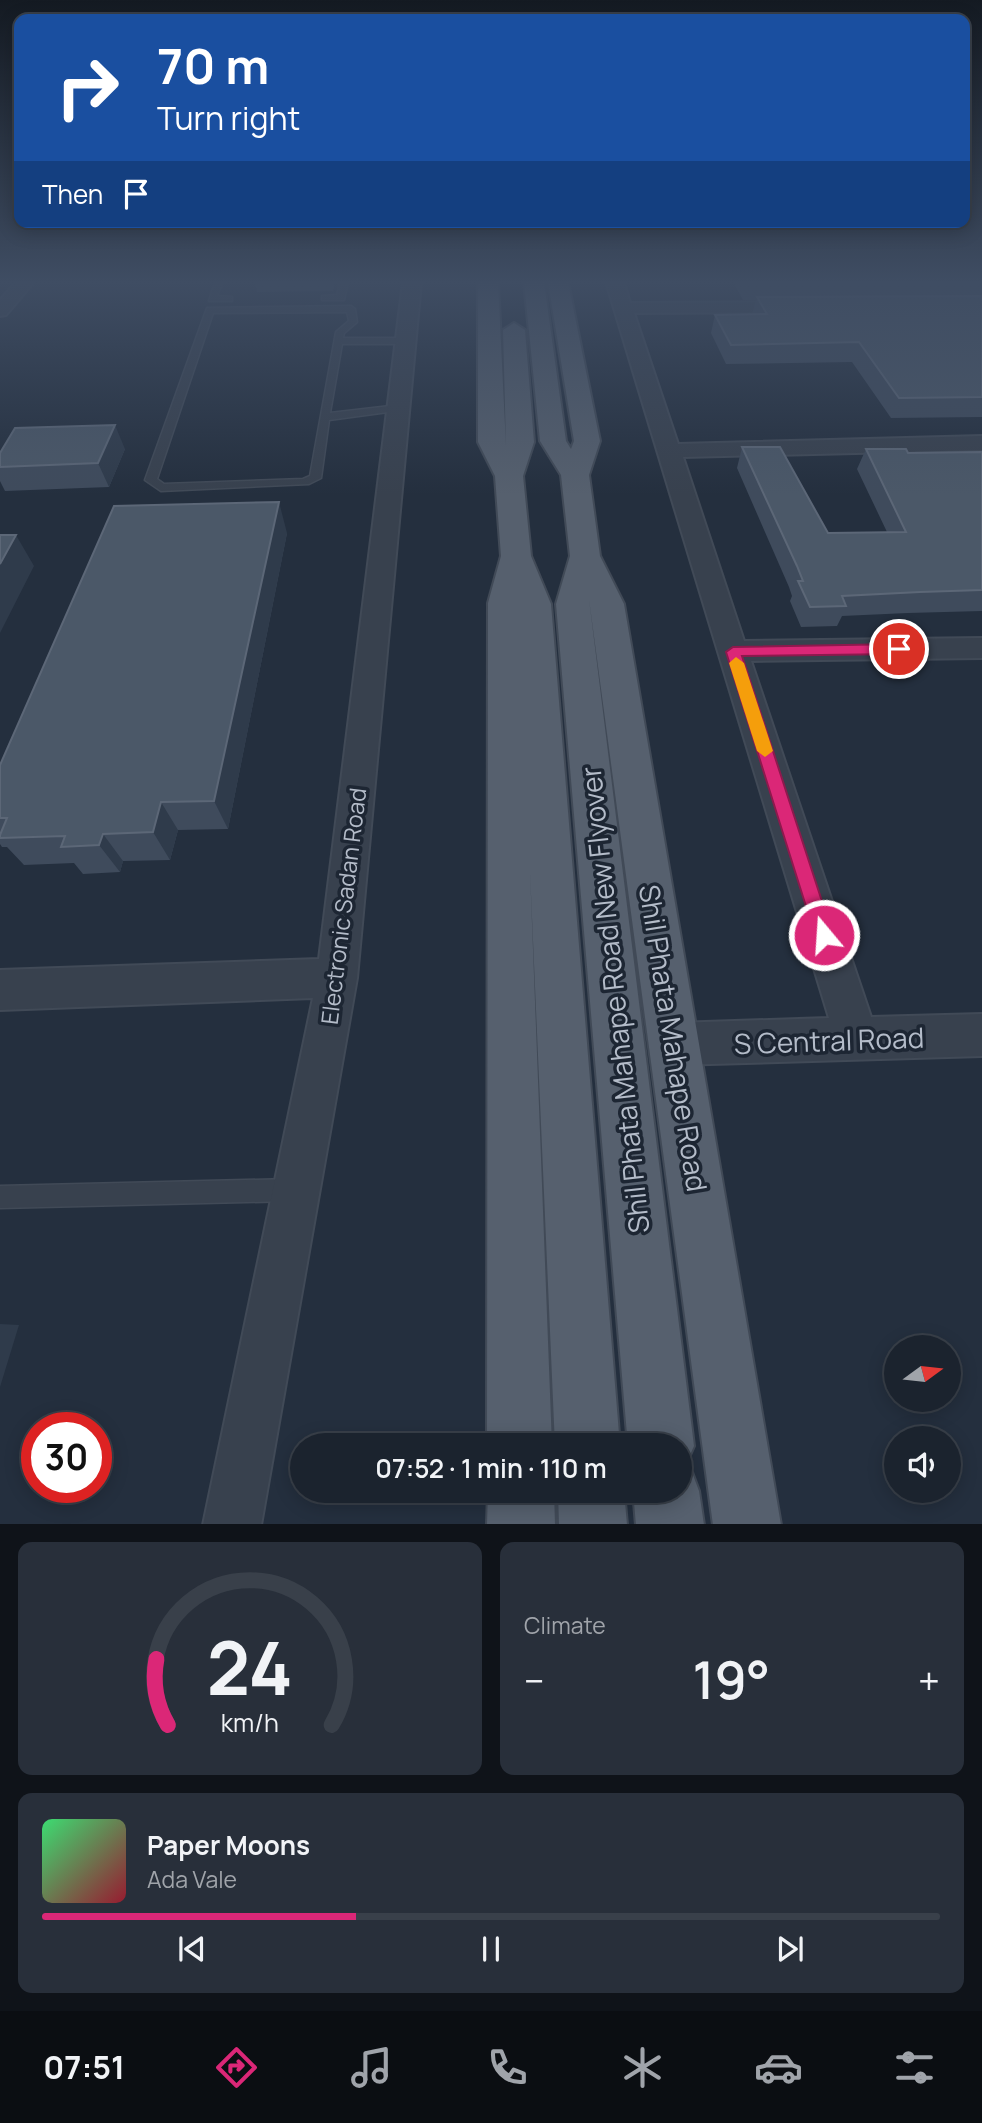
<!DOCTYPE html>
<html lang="en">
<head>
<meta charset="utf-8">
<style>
	:root { --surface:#1b232e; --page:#282f3a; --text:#f1f3f6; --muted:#a0a4aa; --line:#39404a; --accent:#db2777 }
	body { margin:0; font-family:Manrope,sans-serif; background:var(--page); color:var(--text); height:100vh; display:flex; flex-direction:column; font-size:26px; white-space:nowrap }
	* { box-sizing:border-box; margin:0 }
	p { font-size:23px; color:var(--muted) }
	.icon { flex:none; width:38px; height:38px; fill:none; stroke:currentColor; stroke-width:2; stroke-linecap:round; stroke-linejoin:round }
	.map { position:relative; height:1524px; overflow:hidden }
	.sheet { display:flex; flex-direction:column; gap:18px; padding:18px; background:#0f1319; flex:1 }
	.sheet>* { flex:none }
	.guide { position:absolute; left:14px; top:14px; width:956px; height:214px; border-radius:14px; box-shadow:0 4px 18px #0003,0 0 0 2px var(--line); background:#1a4fa0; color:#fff; overflow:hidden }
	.needle { width:46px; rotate:75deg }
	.controls { position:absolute; left:884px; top:1335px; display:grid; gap:14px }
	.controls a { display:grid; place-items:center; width:77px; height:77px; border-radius:50%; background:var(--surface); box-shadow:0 4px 18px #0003,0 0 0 2px var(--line); font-size:35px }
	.speed { position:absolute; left:21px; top:1412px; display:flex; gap:14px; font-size:35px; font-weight:700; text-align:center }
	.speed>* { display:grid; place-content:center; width:91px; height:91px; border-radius:50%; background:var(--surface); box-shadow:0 4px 18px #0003,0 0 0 2px var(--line); line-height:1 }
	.speed .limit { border:10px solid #d22; background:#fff; color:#111 }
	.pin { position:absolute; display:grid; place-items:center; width:60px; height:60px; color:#fff; margin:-30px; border:4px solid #fff; border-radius:50%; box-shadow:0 2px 7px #0007 }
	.me { position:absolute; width:77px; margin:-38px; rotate:342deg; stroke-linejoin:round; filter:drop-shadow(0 0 5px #0008) }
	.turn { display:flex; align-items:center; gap:24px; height:147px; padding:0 28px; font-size:32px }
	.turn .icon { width:91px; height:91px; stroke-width:2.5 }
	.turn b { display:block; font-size:49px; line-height:60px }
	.then { display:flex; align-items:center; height:66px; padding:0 28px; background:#0003; gap:14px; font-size:26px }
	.big { font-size:52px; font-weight:600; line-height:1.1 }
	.sheet .widget { flex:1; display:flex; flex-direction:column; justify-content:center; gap:10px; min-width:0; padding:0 24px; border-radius:14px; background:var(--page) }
	.sheet .dial { align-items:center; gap:0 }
	.dial svg { height:182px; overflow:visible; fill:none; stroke:var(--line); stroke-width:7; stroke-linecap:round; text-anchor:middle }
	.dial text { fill:var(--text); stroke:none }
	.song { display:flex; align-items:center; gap:21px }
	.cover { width:84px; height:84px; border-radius:10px; background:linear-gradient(135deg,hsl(140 70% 55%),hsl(350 70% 35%)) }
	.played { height:7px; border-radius:4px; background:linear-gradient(90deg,var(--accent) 35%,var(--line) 35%) }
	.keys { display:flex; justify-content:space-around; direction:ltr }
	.heat { display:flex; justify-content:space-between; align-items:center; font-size:38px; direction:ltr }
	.sheet .tiles { flex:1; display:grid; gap:18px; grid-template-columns:1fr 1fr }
	.widget:last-child { grid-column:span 2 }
	.trip { position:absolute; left:290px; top:1433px; width:402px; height:70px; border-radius:35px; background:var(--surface); box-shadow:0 4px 18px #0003,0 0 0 2px var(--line); font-weight:600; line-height:70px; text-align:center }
	.tabs { display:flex; height:112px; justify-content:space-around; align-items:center; background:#0b0e12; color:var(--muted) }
	.tabs .icon { width:49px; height:49px }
	.tabs .current { color:var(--accent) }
	.tabs b { font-size:32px; color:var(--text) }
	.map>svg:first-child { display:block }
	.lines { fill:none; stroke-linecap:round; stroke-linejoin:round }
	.service-casing { stroke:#414a57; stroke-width:3 }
	.minor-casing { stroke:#414a57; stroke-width:4 }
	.primary-casing { stroke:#414a57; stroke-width:4 }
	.service { fill:#38414e; fill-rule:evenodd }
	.minor { fill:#38414e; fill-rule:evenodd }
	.primary { fill:#56606e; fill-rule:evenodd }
	.wall { fill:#3f4b5c }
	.shaded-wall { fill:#2f3b4b }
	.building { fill:#4b5868; stroke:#5c6777; stroke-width:2 }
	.route { fill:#db2777; stroke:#8e194d; stroke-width:2 }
	.slow { fill:#f59e0b }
	.labels { text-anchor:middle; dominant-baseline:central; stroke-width:7; stroke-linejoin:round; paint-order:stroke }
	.street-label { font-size:23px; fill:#b4bcc9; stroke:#1d2633 }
	.near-street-label { font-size:28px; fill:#b4bcc9; stroke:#1d2633 }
</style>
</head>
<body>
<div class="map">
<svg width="982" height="1525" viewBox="0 0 982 1525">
	<rect width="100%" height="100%" fill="#242f3e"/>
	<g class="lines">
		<defs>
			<path id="service" d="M215,282H223L217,296L232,297V301H209Z
				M340,282H348L344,300H322V296L337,295Z
				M351,306L355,309L357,322L344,333L343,338H406L411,341L406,344H342L330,413L399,405L403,406V410L329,420L321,478L309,484L161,491L145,480L207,308ZM347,312L349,321L336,332L310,476L303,479L164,484L157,479L213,313Z
				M291,1179L299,1182L302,1190L299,1198L291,1201L0,1208V1186Z"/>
			<path id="minor" d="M16,282H34L6,315L0,316V300Z
				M403,282H421L357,978L261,1525H203L313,998L0,1010V970L319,959Z
				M606,282H624L630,303L798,302L807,307L798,312L634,313L678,444L982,436V450L683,457L744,641L982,638V658L751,661L871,1017L982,1014V1056L675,1065L660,1059L654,1044L660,1029L675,1023L829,1018Z"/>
			<path id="primary" d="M478,282H498L506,446L503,330L514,323L525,330L534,442L523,476L531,556L551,604L620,1446H555L530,871L552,1446H487L488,603L501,556L495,476L478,442Z
				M524,282H544L566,441L571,449L574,441L548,282H568L600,441L589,475L600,556L624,604L781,1525H713L589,599L694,1446L685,1466L690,1467L699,1491L704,1525H636L633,1491H681V1446H628L556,604L570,556L561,475L540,441Z
				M488,1491H554L555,1525H487Z
				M558,1491H624L627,1525H559Z"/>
		</defs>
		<use href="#service" class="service-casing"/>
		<use href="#minor" class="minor-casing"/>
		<use href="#primary" class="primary-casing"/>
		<use href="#service" class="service"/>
		<use href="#minor" class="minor"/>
		<use href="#primary" class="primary"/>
	</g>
	<path class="wall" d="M255,282H335L333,291L257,292Z
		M733,282H982V417L891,418L852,362L726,364L711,333L715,315L752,314L756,300H743Z
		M742,447L828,533L887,532L857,469L866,449L908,453L982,452V611L908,613L842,616L837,626L801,627L790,601L792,596L789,587L737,468Z
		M125,449L109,487L5,491L0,481V453Z
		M287,533L228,829L178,830L170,860L123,861L120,872L83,874L74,863L24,865L7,847H2L0,844V765Z"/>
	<path class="shaded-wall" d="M115,425L125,449L109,487L98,463Z
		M279,502L287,533L228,829L214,801Z
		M16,535L34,566L0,633V564Z
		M161,802L178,830L170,860L153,832Z
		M103,834L123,861L120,872L99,845Z
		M0,1324L19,1325L0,1387Z"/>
	<path class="building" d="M982,296V397L899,398L859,342L731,345L715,315L767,314L757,297Z
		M115,425L98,463L0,467V453L15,428Z
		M742,447H780L828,533L906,532L866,449H906L908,453L982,452V590L920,592L842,596L846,606L810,607L798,581H803L797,566Z
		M279,502L214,801L161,802L153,832L103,834L99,845L61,847L65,836L0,838V835L7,818H0V765L114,506Z
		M0,535H16L0,564Z"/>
	<linearGradient id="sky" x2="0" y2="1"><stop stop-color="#141a22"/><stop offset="0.57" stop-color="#3f4d63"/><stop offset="1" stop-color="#3f4d63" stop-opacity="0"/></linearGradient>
	<rect width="982" height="495" fill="url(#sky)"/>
	<path class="route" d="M899,644L906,649L899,654L742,656L833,935L831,941L824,944L817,941L815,935L726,652L733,647Z"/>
	<path class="slow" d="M736,657L744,663L773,751L765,757L757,751L729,663Z"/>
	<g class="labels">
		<g class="street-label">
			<text transform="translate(343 906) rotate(-83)">Electronic Sadan Road</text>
		</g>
		<g class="near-street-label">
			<text transform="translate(614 1000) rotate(-96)">Shil Phata Mahape Road New Flyover</text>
			<text transform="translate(674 1038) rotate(81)">Shil Phata Mahape Road</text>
			<text transform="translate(829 1040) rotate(-2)">S Central Road</text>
		</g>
	</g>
</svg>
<div class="controls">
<a><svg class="needle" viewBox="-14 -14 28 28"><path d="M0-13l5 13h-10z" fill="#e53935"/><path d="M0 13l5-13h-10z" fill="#a0a4aa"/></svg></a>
<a><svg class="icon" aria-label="sound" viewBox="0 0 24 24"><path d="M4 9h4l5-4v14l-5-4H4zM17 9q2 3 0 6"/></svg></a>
</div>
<div class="speed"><div class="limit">30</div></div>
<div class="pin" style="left:899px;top:649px;background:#d93025"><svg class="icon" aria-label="arrive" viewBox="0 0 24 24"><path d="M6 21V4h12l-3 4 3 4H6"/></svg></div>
<svg class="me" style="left:824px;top:935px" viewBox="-20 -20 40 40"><circle r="17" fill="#db2777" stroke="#fff" stroke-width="3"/><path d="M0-11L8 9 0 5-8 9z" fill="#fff"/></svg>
<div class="trip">07:52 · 1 min · 110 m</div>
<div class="guide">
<div class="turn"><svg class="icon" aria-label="right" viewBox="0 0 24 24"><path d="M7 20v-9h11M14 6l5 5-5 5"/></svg><div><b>70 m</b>Turn right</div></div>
<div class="then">Then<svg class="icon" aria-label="arrive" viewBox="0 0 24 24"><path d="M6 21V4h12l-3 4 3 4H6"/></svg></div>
</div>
</div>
<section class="sheet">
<div class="tiles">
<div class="widget dial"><svg viewBox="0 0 100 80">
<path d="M14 69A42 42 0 1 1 86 69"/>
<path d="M14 69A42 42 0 0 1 9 40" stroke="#db2777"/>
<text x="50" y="56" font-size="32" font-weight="700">24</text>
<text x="50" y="72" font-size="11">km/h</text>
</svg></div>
<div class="widget"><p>Climate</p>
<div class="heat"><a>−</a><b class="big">19°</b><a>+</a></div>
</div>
<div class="widget">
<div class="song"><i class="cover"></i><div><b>Paper Moons</b><p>Ada Vale</p></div></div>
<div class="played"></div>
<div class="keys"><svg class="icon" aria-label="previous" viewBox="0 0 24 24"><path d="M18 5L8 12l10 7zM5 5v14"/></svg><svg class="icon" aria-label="pause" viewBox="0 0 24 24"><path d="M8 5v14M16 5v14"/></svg><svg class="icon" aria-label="next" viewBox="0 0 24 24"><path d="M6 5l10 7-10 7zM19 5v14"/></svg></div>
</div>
</div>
</section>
<nav class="tabs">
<b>07:51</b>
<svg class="icon current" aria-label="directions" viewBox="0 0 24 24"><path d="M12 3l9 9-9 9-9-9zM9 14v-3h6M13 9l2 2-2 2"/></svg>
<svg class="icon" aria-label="music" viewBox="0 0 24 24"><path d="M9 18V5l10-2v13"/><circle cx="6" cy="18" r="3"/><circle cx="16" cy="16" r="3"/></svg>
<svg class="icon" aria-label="phone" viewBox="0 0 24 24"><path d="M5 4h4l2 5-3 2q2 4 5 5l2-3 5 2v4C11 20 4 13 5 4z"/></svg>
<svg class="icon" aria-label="climate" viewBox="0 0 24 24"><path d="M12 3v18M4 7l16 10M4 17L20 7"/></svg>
<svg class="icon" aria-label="car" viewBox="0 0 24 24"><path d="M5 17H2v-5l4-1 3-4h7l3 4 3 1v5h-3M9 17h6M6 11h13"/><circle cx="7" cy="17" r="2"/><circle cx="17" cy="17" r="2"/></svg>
<svg class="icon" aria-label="filters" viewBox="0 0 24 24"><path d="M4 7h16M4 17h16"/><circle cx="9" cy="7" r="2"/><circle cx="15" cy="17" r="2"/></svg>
</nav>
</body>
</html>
